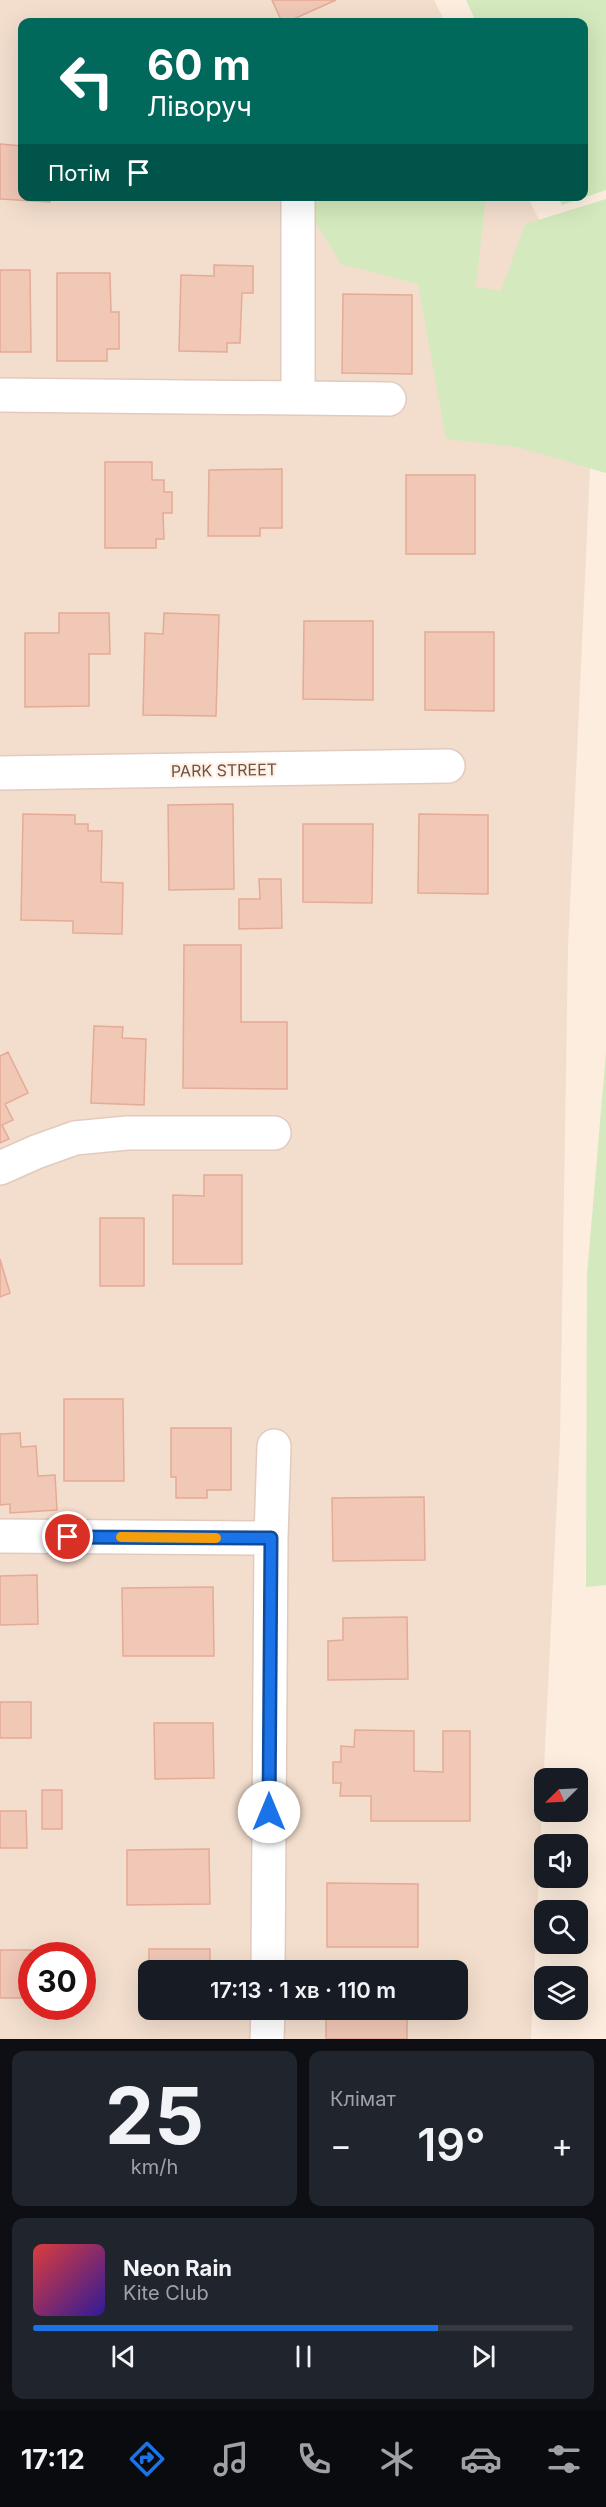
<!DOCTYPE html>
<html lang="uk">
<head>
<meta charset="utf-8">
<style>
	:root { --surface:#171b24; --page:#20242c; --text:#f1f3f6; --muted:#9ea1a6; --line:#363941; --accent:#1a73e8 }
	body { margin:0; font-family:Inter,sans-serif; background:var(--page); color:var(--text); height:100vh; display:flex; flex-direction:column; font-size:22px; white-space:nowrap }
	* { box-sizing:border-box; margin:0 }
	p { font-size:20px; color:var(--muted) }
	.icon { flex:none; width:33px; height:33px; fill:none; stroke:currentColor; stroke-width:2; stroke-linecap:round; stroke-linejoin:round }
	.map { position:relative; height:2039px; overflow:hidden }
	.side { display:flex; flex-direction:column; gap:12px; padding:12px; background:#0d0f14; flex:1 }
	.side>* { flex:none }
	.banner { position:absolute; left:18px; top:18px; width:570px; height:183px; border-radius:12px; box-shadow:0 6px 24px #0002; background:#00695c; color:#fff; overflow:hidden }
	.needle { width:39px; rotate:246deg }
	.controls { position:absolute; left:534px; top:1768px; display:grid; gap:12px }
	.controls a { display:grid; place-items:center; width:54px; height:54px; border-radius:12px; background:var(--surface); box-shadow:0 6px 24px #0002; font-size:30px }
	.speed { position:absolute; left:18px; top:1942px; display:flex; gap:12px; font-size:30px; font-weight:700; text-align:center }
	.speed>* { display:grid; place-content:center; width:78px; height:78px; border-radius:50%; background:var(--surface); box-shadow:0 6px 24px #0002; line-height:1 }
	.speed .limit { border:9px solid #d22; background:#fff; color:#111 }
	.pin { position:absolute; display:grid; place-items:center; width:51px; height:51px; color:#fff; margin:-26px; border:3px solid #fff; border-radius:50%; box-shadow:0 2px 6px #0007 }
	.me { position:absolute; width:66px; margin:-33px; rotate:0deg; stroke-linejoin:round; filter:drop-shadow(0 0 4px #0008) }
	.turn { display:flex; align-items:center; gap:21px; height:126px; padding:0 30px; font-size:27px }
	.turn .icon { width:78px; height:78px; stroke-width:2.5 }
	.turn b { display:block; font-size:42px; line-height:51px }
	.then { display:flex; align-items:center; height:57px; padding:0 30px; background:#0003; gap:12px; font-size:22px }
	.big { font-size:45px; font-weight:600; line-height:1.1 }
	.side .tile { flex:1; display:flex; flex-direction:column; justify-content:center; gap:9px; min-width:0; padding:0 21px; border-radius:12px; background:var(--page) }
	.side .dial { align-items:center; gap:0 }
	.dial b { font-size:78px; line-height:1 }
	.song { display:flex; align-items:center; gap:18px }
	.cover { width:72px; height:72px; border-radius:9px; background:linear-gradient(135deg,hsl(0 70% 55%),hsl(250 70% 35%)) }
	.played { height:6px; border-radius:3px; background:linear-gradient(90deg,var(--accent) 75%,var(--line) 75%) }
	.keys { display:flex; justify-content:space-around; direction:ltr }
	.heat { display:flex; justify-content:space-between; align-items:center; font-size:33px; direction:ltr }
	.side .tiles { flex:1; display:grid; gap:12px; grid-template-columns:1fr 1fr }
	.tile:last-child { grid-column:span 2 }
	.trip { position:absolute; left:138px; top:1960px; width:330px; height:60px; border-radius:12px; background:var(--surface); box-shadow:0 6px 24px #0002; font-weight:600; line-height:60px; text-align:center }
	.tab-bar { display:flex; height:96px; justify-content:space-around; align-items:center; background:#090b0e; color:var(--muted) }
	.tab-bar .icon { width:42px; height:42px }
	.tab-bar .active { color:var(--accent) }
	.tab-bar b { font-size:27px; color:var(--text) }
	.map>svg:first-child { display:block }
	.residential { fill:#f3decd; fill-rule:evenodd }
	.green { fill:#d4e9bd }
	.building { fill:#f1c7b6; stroke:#e4ab96; stroke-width:1.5 }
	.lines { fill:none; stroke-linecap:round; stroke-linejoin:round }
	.minor-casing { stroke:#e2cabe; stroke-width:36 }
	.minor { stroke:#fff; stroke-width:33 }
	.route-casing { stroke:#114b97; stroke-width:15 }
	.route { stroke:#1a73e8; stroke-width:10 }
	.slow { stroke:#f59e0b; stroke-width:10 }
	.labels { text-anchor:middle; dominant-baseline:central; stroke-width:4.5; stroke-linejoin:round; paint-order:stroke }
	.street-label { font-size:16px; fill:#725147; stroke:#fff1e4 }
</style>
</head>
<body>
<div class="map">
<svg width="606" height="2039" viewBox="0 0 606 2039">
	<rect width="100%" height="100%" fill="#fcedde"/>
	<path class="residential" d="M0,0H434L445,22H22V196L528,197L596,338L568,948L560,1438L531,2039H0ZM32,1956H82V2007H32ZM148,1971H458V2010H148Z"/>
	<path class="green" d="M466,0H606V190L562,205L558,197L584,196V22H476Z
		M313,197H486L476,287L501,291L525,224L606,199V473L517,447L446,439L418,284L341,264L316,223Z
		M606,1052V1585L586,1587L587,1275Z"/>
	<path class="building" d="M272,0H336L287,22H282Z
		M0,144L22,146V196H50V202L0,199Z
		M168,196H253V199H168Z
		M214,265L253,266V293H242L240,343H227V352L179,351L181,275L214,276Z
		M0,270H30L31,352H0Z
		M57,273H110L111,312H119V349H107V361H57Z
		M343,294L412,295V374L342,373Z
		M105,462H152V480H164V492H172V513H163L164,539H156V548H105Z
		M282,469V528H260V536H208L209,470Z
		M406,475H475V554H406Z
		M59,613H109L110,654H89V706L25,707V633H59Z
		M164,613L219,615L216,716L143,715L145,633L163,634Z
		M304,621H373V700L303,699Z
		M425,632H494V711L425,710Z
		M233,804L234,889L169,890L168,805Z
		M23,814L75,815V824H88V831H102L101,882L123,883L122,934L73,933V921L21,920Z
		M419,814L488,815V894L418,893Z
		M303,824H373L372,903L303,902Z
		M259,879H281L282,928L239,929V899H260Z
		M184,945H241V1022H287V1089L183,1088Z
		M94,1026L123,1027L122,1038L146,1039L144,1105L91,1103Z
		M8,1052L28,1093L5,1104L13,1120L2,1125L9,1139L0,1143V1056Z
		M204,1175H242V1264H173V1195L204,1196Z
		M100,1218H144V1286H100Z
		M0,1259L10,1293L0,1297Z
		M64,1399H123L124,1481H64Z
		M171,1428H231V1490H207V1498H176V1477H171Z
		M20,1433L21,1447L36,1446L38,1476L55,1475L57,1510L10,1513V1504L0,1505V1434Z
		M424,1497L425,1560L333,1561L332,1498Z
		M37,1575L38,1624L0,1625V1576Z
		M213,1587L214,1656H123L122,1588Z
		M407,1617L408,1679L328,1680V1641L343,1640V1618Z
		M0,1702H31V1738H0Z
		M154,1723H213L214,1778L155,1779Z
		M355,1730L414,1731V1771L443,1772V1731H470V1821H371V1796H340L341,1783H333V1762H341V1746L354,1747Z
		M42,1790H62V1829H42Z
		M0,1811H26L27,1848H0Z
		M209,1849L210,1904L127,1905V1850Z
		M327,1883L418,1884V1947H327Z
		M149,1949H210V1971H149Z
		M0,1950H47V1956H32V1998H0Z
		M326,2010H407V2039H326Z"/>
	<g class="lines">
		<defs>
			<path id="minor" d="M298,196V398
				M0,395L389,399
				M0,773L448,766
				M0,1168L36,1152L75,1138L127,1133H274
				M0,1536L271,1538
				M268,1971L271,1538L274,1446
				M267,2039L268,2010"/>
		</defs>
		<use href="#minor" class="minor-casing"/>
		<use href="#minor" class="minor"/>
	</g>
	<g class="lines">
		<defs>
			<path id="route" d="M68,1537L271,1538L269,1812"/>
		</defs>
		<use href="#route" class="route-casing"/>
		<use href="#route" class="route"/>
		<path class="slow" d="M121,1537L216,1538"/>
	</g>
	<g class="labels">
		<g class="street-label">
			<text transform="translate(224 770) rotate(-1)">PARK STREET</text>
		</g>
	</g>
</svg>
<div class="controls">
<a><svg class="needle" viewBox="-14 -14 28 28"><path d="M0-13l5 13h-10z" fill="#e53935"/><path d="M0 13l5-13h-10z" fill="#9ea1a6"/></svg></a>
<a><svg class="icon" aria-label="sound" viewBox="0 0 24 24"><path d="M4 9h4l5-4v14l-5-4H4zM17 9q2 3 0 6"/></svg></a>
<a><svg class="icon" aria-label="search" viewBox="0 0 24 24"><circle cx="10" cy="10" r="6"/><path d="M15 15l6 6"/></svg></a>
<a><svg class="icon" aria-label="layers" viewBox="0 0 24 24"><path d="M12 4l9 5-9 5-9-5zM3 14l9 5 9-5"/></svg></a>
</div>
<div class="speed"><div class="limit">30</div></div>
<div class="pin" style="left:68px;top:1537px;background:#d93025"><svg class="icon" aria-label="arrive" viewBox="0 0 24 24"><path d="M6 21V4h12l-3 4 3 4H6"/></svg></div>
<svg class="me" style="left:269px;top:1812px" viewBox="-20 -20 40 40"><circle r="19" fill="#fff"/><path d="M0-13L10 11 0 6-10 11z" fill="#1a73e8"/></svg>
<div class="trip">17:13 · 1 хв · 110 m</div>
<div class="banner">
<div class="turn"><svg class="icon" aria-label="left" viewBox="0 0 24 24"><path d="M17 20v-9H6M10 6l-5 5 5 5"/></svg><div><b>60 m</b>Ліворуч</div></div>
<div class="then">Потім<svg class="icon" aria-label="arrive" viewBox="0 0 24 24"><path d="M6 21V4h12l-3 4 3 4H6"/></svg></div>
</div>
</div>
<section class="side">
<div class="tiles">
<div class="tile dial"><b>25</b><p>km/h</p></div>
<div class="tile"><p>Клімат</p>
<div class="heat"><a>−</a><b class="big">19°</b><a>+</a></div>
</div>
<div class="tile">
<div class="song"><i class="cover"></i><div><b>Neon Rain</b><p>Kite Club</p></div></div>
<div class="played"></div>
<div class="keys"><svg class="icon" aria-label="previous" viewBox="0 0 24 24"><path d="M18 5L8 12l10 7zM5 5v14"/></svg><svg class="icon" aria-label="pause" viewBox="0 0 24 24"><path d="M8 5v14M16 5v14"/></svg><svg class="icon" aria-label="next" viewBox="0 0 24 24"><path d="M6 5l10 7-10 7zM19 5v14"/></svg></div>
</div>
</div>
</section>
<nav class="tab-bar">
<b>17:12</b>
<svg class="icon active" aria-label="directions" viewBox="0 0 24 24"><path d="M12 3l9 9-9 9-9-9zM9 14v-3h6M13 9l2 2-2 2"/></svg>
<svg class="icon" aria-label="music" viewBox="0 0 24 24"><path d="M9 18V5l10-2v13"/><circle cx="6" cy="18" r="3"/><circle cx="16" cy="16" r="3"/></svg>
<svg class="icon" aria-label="phone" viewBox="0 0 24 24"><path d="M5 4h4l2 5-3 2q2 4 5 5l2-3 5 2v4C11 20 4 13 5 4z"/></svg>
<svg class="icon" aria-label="climate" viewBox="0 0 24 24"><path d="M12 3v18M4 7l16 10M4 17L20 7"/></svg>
<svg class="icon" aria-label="car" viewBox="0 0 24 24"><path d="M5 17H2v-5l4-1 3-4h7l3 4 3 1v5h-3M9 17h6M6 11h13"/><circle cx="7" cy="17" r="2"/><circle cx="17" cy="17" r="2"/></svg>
<svg class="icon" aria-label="filters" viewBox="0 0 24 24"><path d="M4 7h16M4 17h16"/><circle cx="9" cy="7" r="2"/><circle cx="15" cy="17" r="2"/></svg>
</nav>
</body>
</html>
